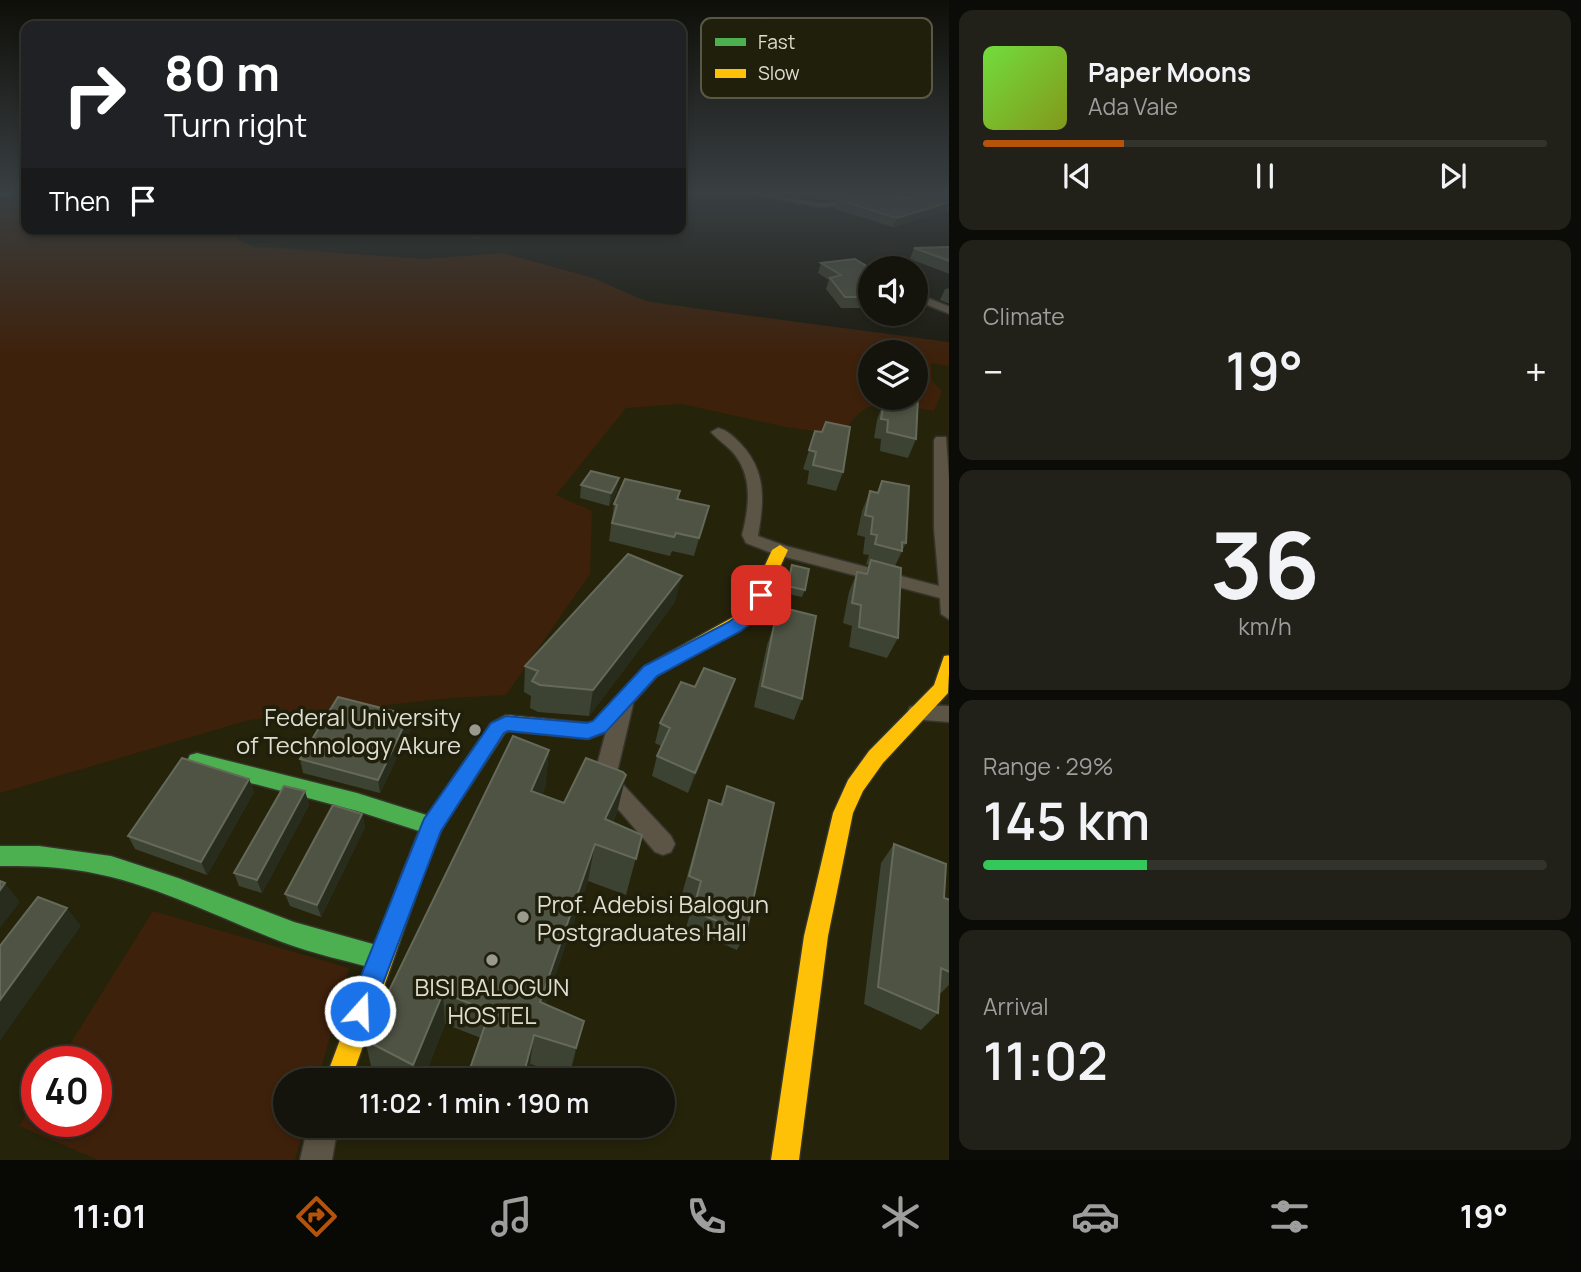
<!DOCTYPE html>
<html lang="en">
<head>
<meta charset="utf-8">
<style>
	:root { --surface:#14140c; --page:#21211a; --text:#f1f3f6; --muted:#9d9e9d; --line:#33332d; --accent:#b45309 }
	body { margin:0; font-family:Manrope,sans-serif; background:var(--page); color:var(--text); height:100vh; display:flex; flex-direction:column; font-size:26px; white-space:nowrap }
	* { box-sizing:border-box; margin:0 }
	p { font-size:23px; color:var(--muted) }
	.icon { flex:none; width:38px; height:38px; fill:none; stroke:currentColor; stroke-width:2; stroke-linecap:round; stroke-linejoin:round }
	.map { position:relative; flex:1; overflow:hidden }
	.details { display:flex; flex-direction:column; gap:10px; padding:10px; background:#0b0b07; width:632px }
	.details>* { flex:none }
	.banner { position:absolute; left:21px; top:21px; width:665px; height:214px; border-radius:14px; box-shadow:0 4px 10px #0003,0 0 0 2px var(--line); background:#202124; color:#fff; overflow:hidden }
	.tools { position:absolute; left:858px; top:256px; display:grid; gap:14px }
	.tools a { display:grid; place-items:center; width:70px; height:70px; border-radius:50%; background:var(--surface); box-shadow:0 4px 10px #0003,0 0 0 2px var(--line); font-size:35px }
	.speed { position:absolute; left:21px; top:1046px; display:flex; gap:14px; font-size:35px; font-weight:700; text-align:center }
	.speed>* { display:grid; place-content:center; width:91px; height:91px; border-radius:50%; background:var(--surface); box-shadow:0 4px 10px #0003,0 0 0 2px var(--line); line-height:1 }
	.speed .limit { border:10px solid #d22; background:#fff; color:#111 }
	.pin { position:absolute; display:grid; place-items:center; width:60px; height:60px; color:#fff; margin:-30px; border-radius:14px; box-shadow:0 4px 10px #0006 }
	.me { position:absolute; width:77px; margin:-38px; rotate:20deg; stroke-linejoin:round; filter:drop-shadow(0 0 5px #0008) }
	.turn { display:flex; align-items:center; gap:24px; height:147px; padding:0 28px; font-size:32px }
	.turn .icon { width:91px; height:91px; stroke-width:2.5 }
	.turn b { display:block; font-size:49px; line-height:60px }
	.then { display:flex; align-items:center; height:66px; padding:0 28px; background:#0003; gap:14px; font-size:26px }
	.big { font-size:52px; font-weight:600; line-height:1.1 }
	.details .card { flex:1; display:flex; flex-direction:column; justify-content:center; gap:10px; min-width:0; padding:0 24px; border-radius:14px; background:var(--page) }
	.details .dial { align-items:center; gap:0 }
	.dial b { font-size:91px; line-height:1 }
	.song { display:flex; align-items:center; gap:21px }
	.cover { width:84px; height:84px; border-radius:10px; background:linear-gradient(135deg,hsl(100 70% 55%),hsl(70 70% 35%)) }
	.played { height:7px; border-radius:4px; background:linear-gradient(90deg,var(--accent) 25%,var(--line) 25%) }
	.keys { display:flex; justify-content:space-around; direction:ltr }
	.heat { display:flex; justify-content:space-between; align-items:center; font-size:38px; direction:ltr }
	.charge { height:10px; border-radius:5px; background:linear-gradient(90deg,#34c759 29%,var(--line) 0) }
	.trip { position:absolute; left:273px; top:1068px; width:402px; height:70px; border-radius:35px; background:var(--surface); box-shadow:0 4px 10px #0003,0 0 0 2px var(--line); font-weight:600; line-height:70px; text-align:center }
	.menu { display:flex; height:112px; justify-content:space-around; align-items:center; background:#080805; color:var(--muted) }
	.menu .icon { width:49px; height:49px }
	.menu .active { color:var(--accent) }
	.menu b { font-size:32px; color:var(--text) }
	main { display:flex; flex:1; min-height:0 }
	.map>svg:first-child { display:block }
	.built { fill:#25230a; fill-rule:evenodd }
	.green { fill:#3e210b; fill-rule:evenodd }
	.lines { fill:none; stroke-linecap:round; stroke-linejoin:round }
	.street-casing { stroke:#35352c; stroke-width:3 }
	.fast-casing { stroke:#35352c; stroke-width:3 }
	.slow-casing { stroke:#35352c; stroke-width:3 }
	.street { fill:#5c5445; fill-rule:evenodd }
	.fast { fill:#4caf50; fill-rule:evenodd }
	.slow { fill:#ffc107; fill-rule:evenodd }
	.wall { fill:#3d4332 }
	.shaded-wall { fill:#282c1d }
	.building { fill:#4e5343; stroke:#656959; stroke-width:2 }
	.route { fill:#1a73e8; stroke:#114b97; stroke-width:2 }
	.poi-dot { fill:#99998d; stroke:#201f0b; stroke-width:2.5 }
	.labels { text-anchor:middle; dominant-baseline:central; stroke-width:7; stroke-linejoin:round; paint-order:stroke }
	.near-poi-label { font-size:24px; fill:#ddddd0; stroke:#201f0b; text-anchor:end }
	.key { fill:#201f0b; stroke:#595846; stroke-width:2 }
	.key-label { font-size:19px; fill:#ddddd0 }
</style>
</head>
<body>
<main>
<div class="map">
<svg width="950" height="1160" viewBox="0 0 950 1160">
	<rect width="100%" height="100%" fill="#1b1b10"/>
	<path class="built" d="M0,205L26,229L325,251L949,347V1160H0ZM870,352H915V397H870ZM37,1062H96V1122H37ZM285,1080H663V1125H285Z"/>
	<path class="green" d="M26,199V229H231L238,239L253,247L425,259L503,253L593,278L648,302L949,342V366L931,363L932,381L942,391L934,411C889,403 870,390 842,435L786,427L682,404L626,408L556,495L592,511L590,574L506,695L450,698L249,720L0,793V203ZM870,352H915V397H870Z
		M153,911L349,968L318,1080H285V1125H305L295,1160H98L19,1126L37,1097V1122H96V1062H59Z"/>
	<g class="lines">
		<defs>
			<path id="street" d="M752,194H768L819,203L860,201L864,203L819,207Z
				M893,194H901L909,202L885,204V200H898Z
				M437,229H497L501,232L477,237Z
				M915,293L950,307V314L915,300Z
				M718,428C727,430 734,437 740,443C767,471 764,501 758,536L786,546L939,586L934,529V440L936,437H946L950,492V620L941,614L940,598L774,554L746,543L742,535C749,508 753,478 735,455C728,446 718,440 711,432Z
				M623,697L630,699L633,705L616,777L671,836L675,844L671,852L663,855L655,852L593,780L613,705L616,699Z
				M917,705L950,706V722L910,719L907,713L910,707Z
				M308,1125H338L332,1160H300Z"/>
			<path id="fast" d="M0,194H13L0,197Z
				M197,753L357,793L439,819L443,826L420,883L412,887L404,883L401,876L419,831L357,811L190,767L187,761L190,755Z
				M0,846H39L111,856L178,878L294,922L380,946L389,949L392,958L389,967L380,970C347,961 314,954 282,942C214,916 148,880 75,870C50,866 25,866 0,866Z"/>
			<path id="slow" d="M780,545L788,550L756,619L657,676L607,732L588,739L509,731L505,733L439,833L432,836L425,833L421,826L425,819L491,723L506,715L588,723L593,722L645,666L744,611L772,550Z
				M950,655L948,693L883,763L863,791L853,813L828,936L799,1160H771L804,936L833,813L848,780L869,751L934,685L944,656Z
				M412,865L420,869L423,876L351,1080H325L401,876L404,869Z"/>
		</defs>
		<use href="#street" class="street-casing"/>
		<use href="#fast" class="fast-casing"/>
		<use href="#slow" class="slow-casing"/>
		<use href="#street" class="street"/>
		<use href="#fast" class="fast"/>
		<use href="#slow" class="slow"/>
	</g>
	<path class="wall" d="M782,194H894L893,198L950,194V212L946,211L893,227L835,209L838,200H819Z
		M950,247V274L910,259L914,248Z
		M821,263L870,268V308H841L826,289L829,280L818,273Z
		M950,288V304L940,300L945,289Z
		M893,397L916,439L908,458L880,451L881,439L874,438L877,420L884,401L891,403Z
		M815,431L843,472L836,491L807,484L809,471L803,469Z
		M882,481L906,543L895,566L898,638L887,658L849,647L852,626L843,623L849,592L857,572L865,574L869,565L866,564L869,555L863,554L865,537L857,535L862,511L870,491L877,493Z
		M581,485L617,491L609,506L580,498Z
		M680,491L678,500L709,506L694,556L672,551L670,556L609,541L614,504Z
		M792,565L805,590L802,597L784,593Z
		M675,602L589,716L538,712L530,708L531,696L524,692L525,666Z
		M774,625L802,699L794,720L754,707L767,645Z
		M728,700L688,793L652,776L657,756L661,746L655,743L660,723Z
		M409,715L411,728L380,793L303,773L300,759Z
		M549,750L545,788L542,795L564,803L626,775L617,812L613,822L642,835L626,895L588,881L545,1004L584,1021L569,1077L530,1064L526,1080H466L481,1038L445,1024L423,1080H391L372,1070L365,1040Z
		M249,779L254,792L207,875L135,849L128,836Z
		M727,786L746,933L737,950L686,928L694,899L682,894L703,819L709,800L720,804Z
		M305,791L309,805L262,893L239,886L234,873Z
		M362,814L365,827L321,917L290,906L285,894Z
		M894,844L944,898L950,900V984L941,993L939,992L938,1013L921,1030L864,1004L881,863Z
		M474,1125H514L510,1139Z"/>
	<path class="shaded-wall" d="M909,194H934L908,196Z
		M950,202L946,211L893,227L897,218Z
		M619,478L617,491L609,506L611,493Z
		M709,506L705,525L694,556L699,538Z
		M682,576L675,602L589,716L593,690Z
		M735,679L728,700L688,793L695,773Z
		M409,715L411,728L380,793L378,780Z
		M549,750L545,788L528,828L531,791Z
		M626,775L617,812L602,847L605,819Z
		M249,779L254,792L207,875L201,862Z
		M305,791L309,805L262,893L257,880Z
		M362,814L365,827L321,917L317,905Z
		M595,844L588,881L536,1033L540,1002Z
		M5,883L20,902L0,928V890Z
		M67,908L81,926L0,1041V1000Z
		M443,993L445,1024L423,1080H415L413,1065Z
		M584,1021L576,1051L569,1077L576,1048Z
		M534,1035L530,1064L526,1080H522Z"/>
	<path class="building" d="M935,194H950V202L897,218L838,200L909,197Z
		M950,247V261L914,248Z
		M855,259L870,268V297H845L830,278L841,275L821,263Z
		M893,397L918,398L916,439L887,432L888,420L881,419L884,401L892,403Z
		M826,422L850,427L843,472L813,465L816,452L809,450L815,431L822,432Z
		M591,471L619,478L611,493L581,485Z
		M625,479L680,491L677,499L709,506L699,538L676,533L674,537L612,523L617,505L614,504Z
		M882,481L909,486L906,543L902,542V551L875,544L877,535L871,534L873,517L865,515L870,491L878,493Z
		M628,554L682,576L593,690L540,685L532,681L538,671L525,666Z
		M871,560L901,568L898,638L859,627L861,605L852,603L857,572L867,574Z
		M792,565L809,569L805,590L787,586Z
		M784,608L816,616L802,699L762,686L774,625H778Z
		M704,668L735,679L695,773L657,756L670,728L660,723L681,682L695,687Z
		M338,697L409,715L378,780L300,759Z
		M513,736L549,750L531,791L564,803L586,758L623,772L626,775L605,819L642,835L636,859L595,844L540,1002L584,1021L576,1048L534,1035L522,1080H466L490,1011L443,993L413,1065L365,1040Z
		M182,758L249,779L201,862L128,836Z
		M284,786L305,791L257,880L234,873Z
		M727,786L774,803L746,933L693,911L701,881L689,876L709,800L722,805Z
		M333,805L362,814L317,905L285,894Z
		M894,844L946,864L944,898L950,900V972L941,968L938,1013L878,987Z
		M0,881L5,883L0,890Z
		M38,897L67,908L0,1000V946Z"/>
	<linearGradient id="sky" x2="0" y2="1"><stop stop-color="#0f0f09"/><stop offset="0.54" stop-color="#393f42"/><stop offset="1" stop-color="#393f42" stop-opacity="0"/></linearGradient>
	<rect width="950" height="356" fill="url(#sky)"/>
	<path class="route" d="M761,589L769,595L756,619L741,631L657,676L606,732L588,739L508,731L504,733L441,831L369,1020L360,1024L351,1020L347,1011L424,819L491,723L506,716L587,723L593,721L644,666L729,622L744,611L755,591Z"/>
	<g class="poi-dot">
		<circle cx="475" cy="730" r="7"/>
		<circle cx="523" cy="917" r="7"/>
		<circle cx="492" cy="960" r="7"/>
	</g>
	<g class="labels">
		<g class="near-poi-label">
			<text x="461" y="716">Federal University<tspan x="461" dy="28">of Technology Akure</tspan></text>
			<text x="537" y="903" text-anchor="start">Prof. Adebisi Balogun<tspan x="537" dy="28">Postgraduates Hall</tspan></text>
			<text x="492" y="986" text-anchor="middle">BISI BALOGUN<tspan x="492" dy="28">HOSTEL</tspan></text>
		</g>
	</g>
	<rect x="701" y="18" width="231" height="80" rx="10" class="key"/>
	<rect x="715" y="38" width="31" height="8" fill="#4caf50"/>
	<rect x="715" y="69" width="31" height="9" fill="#ffc107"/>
	<g class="key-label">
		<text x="758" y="49">Fast</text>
		<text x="758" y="80">Slow</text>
	</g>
</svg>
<div class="tools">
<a><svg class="icon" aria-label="sound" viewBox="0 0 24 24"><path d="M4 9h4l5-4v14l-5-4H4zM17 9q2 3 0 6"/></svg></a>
<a><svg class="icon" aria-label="layers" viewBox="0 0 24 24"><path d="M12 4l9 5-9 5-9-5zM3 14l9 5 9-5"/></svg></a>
</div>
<div class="speed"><div class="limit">40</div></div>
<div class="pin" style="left:761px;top:595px;background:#d93025"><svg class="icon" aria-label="arrive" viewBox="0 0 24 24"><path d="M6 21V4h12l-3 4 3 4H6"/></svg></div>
<svg class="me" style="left:360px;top:1011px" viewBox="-20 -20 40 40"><circle r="17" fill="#1a73e8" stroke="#fff" stroke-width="3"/><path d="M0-11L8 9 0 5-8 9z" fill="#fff"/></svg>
<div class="trip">11:02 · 1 min · 190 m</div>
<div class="banner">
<div class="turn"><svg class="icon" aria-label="right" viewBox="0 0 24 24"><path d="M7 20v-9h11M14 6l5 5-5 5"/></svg><div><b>80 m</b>Turn right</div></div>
<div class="then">Then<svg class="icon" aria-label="arrive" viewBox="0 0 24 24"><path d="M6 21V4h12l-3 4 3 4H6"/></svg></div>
</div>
</div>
<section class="details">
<div class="card">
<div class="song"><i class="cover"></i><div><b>Paper Moons</b><p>Ada Vale</p></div></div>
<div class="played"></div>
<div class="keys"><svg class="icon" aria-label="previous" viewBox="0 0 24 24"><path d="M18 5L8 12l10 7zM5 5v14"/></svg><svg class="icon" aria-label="pause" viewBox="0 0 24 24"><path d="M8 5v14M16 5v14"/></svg><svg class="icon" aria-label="next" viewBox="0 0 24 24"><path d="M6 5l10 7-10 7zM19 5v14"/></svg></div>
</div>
<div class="card"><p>Climate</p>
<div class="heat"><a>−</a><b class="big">19°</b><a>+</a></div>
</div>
<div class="card dial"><b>36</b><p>km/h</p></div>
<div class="card"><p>Range · 29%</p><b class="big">145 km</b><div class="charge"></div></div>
<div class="card"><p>Arrival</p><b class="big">11:02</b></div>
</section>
</main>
<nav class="menu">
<b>11:01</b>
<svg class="icon active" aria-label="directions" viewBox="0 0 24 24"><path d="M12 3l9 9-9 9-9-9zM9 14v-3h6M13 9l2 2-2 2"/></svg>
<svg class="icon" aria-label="music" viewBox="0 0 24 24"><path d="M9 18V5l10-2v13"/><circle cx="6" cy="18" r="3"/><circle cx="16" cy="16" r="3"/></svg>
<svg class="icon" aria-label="phone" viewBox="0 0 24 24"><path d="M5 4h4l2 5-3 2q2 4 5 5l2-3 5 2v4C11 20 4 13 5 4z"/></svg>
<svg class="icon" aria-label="climate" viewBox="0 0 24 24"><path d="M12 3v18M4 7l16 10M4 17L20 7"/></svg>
<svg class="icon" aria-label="car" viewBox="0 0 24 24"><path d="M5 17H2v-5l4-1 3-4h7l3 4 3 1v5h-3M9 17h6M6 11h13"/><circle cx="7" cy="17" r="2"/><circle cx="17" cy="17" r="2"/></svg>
<svg class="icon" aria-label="filters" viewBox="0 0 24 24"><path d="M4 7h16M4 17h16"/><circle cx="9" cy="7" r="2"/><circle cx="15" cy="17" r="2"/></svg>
<b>19°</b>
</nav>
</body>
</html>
